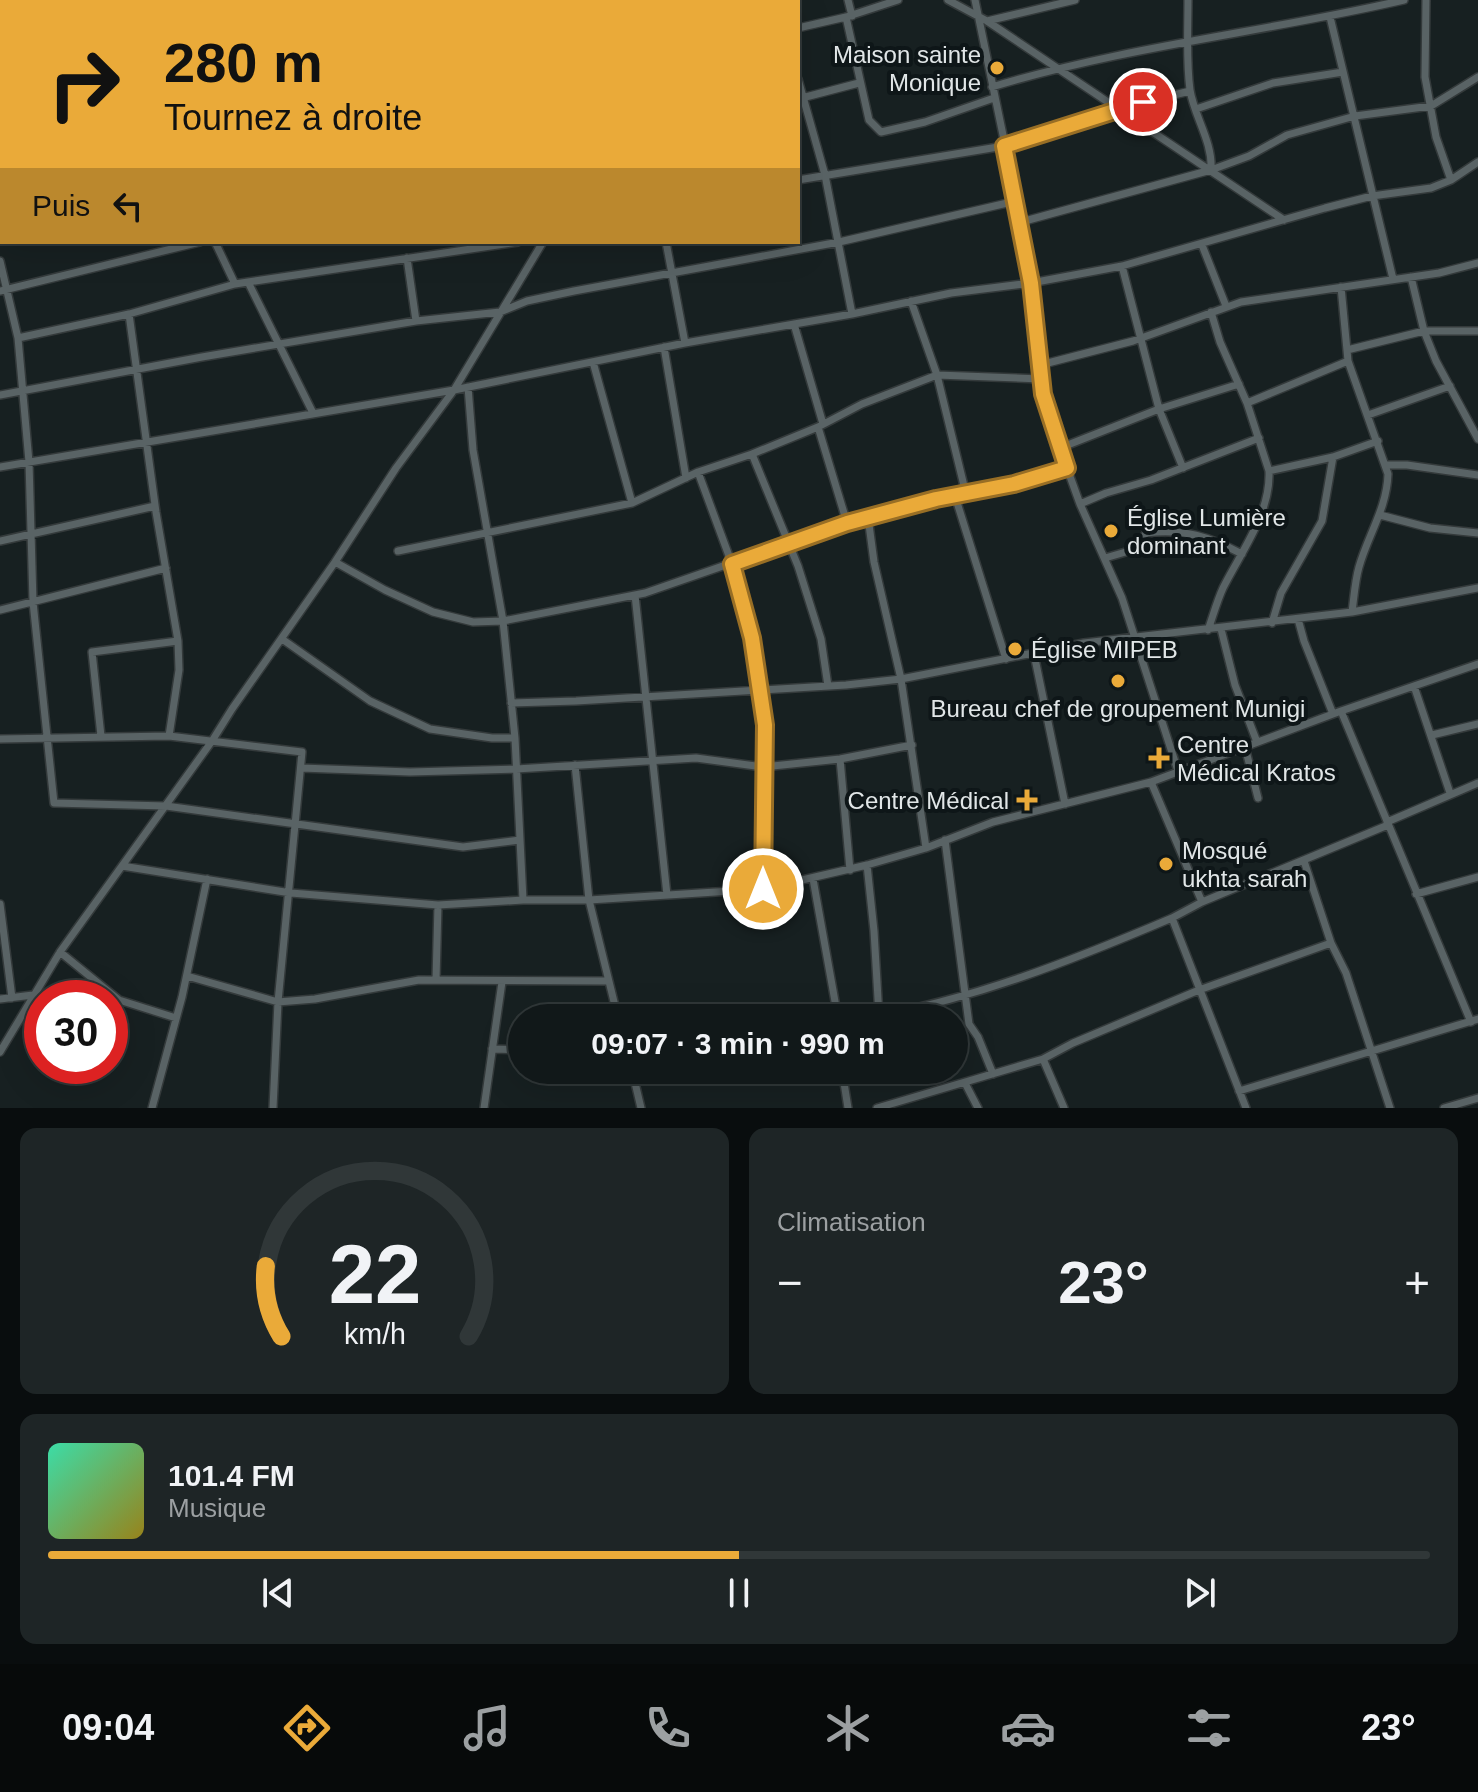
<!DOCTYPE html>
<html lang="fr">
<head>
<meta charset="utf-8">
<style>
	:root { --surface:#111819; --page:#1e2526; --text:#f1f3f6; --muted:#9ca0a2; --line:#303738; --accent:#eaaa39 }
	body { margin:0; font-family:Helvetica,sans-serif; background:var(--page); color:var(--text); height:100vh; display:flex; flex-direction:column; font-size:30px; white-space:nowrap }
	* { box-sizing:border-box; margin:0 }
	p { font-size:26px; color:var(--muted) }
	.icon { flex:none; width:44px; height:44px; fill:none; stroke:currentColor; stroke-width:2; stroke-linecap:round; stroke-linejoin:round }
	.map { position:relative; height:1108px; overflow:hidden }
	.sheet { display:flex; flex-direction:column; gap:20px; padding:20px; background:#090d0e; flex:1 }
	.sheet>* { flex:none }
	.guide { position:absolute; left:0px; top:0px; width:800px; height:244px; box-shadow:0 8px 32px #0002,0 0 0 2px var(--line); background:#eaaa39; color:#111; overflow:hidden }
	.speed { position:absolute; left:24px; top:980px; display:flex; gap:16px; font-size:40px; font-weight:700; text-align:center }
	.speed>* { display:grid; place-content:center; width:104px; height:104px; border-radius:50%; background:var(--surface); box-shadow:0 8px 32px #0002,0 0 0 2px var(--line); line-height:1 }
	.speed .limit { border:12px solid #d22; background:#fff; color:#111 }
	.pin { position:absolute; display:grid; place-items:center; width:68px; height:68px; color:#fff; margin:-34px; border:4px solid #fff; border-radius:50%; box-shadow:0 2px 8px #0007 }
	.me { position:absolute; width:88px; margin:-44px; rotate:0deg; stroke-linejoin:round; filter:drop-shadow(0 0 6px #0008) }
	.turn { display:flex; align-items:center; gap:28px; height:168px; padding:0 32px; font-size:36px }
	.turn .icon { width:104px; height:104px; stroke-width:2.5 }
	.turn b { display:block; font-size:56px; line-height:68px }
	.then { display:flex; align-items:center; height:76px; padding:0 32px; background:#0003; gap:16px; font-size:30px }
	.big { font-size:60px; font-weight:700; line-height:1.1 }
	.sheet .card { flex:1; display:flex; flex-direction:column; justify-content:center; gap:12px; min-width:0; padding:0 28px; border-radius:16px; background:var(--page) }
	.sheet .dial { align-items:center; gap:0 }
	.dial svg { height:208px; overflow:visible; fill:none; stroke:var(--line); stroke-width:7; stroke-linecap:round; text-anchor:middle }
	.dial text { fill:var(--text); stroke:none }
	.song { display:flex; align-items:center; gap:24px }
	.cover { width:96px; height:96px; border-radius:12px; background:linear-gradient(135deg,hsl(160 70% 55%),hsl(50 70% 35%)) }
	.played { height:8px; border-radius:4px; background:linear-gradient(90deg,var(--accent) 50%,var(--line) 50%) }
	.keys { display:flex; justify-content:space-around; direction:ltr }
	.heat { display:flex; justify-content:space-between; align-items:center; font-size:44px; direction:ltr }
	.sheet .tiles { flex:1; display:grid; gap:20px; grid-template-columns:1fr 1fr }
	.card:last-child { grid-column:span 2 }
	.trip { position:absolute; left:508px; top:1004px; width:460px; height:80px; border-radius:40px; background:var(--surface); box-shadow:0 8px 32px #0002,0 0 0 2px var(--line); font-weight:700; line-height:80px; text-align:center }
	.menu { display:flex; height:128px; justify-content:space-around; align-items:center; background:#070a0a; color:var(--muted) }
	.menu .icon { width:56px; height:56px }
	.menu .selected { color:var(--accent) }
	.menu b { font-size:36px; color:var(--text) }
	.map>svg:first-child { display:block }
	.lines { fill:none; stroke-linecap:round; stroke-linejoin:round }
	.street-casing { stroke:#343a3b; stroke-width:10 }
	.street { stroke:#596365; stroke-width:7 }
	.route-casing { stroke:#986e25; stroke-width:20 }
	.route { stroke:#eaaa39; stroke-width:14 }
	.poi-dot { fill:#eaaa39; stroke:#0e1618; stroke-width:3 }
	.labels { text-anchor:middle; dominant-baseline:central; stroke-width:8; stroke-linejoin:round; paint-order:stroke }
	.poi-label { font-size:24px; fill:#e1e6e7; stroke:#0e1618; text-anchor:start }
</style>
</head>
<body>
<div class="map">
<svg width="1478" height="1108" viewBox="0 0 1478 1108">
	<rect width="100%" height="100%" fill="#172021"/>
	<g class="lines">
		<defs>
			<path id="street" d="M119,0V2
				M231,0V2
				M425,0L426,2
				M778,0V2
				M848,0L852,16
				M948,0L987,21L1284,220
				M975,0L1021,222L1046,410L1080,504L1122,598L1178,771
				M1188,0C1188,30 1186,60 1190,90C1194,116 1213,142 1211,170
				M1426,0L1425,77L1436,137L1451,180
				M14,2L23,0
				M276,2L285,0
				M665,2L676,0
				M697,2L698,0
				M0,5H2
				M0,15L2,20
				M846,17L869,120L881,132L925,122L994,98
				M1330,17L1393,279
				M987,21L1075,0
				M798,28L846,17L898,0
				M0,61H2
				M798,79L825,175L852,314
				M992,87C1126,46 1267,32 1404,0
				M798,99L859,83
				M1196,109L1273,83L1343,72
				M0,148H2
				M798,180L1004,146L1118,109L1190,91
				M0,221L2,220
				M1021,222L1211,170L1249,156L1287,135L1355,116L1431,106L1478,77
				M215,242L235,284L248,282L313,413
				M666,242L685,343
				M1202,245L1226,306
				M407,258L416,321
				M0,261L18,338L29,462L33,602L54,803L166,806L463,847L520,840
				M1122,266L1159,409L1183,468
				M1411,277L1424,331L1436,361L1478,439
				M248,282L518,242
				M1341,287L1348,361L1388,474C1387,508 1368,535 1359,567C1355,581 1354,597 1352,612
				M0,291L200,242
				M911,301L937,375L966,494
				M129,314L156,512L178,641L179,670L169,736
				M794,324L823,424
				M18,338L129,314L235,284
				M664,347L686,478
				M1347,350L1424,331H1478
				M593,362L632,503
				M1040,365L1133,341L1241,302L1439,273L1478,263
				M468,387L473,450L503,621L515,738L523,900
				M0,395L202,357L416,321L500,312L527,301L574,291L839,242L1016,201
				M1247,403L1348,361
				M1368,415L1450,386
				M818,427L847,523
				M1060,448L1159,409L1239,384
				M752,454L798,566L821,639L828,686
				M1387,465H1407L1478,475
				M0,467L454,390L685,343L852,314L951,293L1031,283L1122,266L1325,208L1372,196L1431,188L1451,180L1478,162
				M1269,471L1333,457L1378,441
				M698,472L732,564L752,638L765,725L763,889
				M955,496L1006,659
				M1080,504L1106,493L1151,480L1259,438
				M1380,515L1430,528L1478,533
				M868,517L874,562L901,679L926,848
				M0,541L155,506
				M398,551L632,503L698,472L752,454L818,427L862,404L937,375L1041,379
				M1105,558L1136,549L1146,533C1183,528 1210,537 1242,554
				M335,562L385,590L433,612L473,622L503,621L645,593L847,523L936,499L1014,484L1067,468
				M635,595L667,895
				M0,610L166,568
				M1298,619L1304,641L1333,714
				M1272,623L1281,593L1322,521L1333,457
				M1221,629L1235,685L1257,742
				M1208,630C1213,616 1217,601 1223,588C1241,552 1271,513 1269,471L1247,403L1220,342L1211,312
				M282,639L370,701L430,729L492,738H515
				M1034,654L1065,804
				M1414,686L1450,793
				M511,703L576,701L846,685L901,679L1084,643L1352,612L1478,588
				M1341,711L1471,1022
				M1432,735L1478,724
				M101,736L92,652L178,641
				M0,739L169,736L302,752L278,1002L273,1108
				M1245,747L1258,798
				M840,759L850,870
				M575,765L589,900L618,1018
				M301,768L410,772L516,769L696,758L763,767L840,759L912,745
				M1387,822L1478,783
				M945,840L969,1024L978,1037L993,1074
				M1304,861L1331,943L1346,973L1390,1108
				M867,865L874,931L879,1016
				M122,866L291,893L438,905L523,900H589L763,889L867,865L926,848L993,822L1151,782
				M813,879L838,1018
				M1416,894L1478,877
				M1202,902L1388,825
				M0,904L12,998
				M60,952L119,1000L176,1018
				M187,976L278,1002L315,999L419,980L608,981
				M436,980L438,905
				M0,999L33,995
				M866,1018C973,1000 1073,960 1172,918
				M492,1049L522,1050
				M0,1052L60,952L212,741L232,709L335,562L396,468L454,390L543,242
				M632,1070L641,1108
				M842,1070L848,1108
				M965,1083L978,1108
				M1239,1091L1478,1019
				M152,1108L182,997L207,879
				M484,1108L502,982
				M877,1108L1043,1059
				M1064,1108L1043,1059L1073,1043L1199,990L1331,943
				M1246,1108L1172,918L1202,902L1151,782L1341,711L1478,664
				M1444,1108L1478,1098"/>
		</defs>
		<use href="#street" class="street-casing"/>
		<use href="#street" class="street"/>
	</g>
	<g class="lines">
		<defs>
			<path id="route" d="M763,889L765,725L752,638L732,564L847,523L936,499L1014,484L1067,468L1043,394L1031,283L1004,146L1143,102"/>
		</defs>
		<use href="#route" class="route-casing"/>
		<use href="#route" class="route"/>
	</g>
	<g class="poi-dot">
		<circle cx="997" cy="68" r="8"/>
		<circle cx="1111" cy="531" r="8"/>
		<circle cx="1015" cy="649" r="8"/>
		<circle cx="1118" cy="681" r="8"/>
		<path d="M1155 746h8v8h8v8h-8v8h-8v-8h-8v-8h8z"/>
		<path d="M1023 788h8v8h8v8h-8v8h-8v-8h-8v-8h8z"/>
		<circle cx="1166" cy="864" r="8"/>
	</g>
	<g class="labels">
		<g class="poi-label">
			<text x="981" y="54" text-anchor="end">Maison sainte<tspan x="981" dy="28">Monique</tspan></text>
			<text x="1127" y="517">Église Lumière<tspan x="1127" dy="28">dominant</tspan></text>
			<text x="1031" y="649">Église MIPEB</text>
			<text x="1118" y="708" text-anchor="middle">Bureau chef de groupement Munigi</text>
			<text x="1177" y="744">Centre<tspan x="1177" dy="28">Médical Kratos</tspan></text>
			<text x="1009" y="800" text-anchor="end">Centre Médical</text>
			<text x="1182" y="850">Mosqué<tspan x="1182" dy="28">ukhta sarah</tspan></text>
		</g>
	</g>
</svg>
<div class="speed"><div class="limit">30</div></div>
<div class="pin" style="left:1143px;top:102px;background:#d93025"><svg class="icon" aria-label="arrive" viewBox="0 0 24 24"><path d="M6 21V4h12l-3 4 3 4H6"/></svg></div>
<svg class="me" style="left:763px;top:889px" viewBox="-20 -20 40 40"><circle r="17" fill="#eaaa39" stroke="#fff" stroke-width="3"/><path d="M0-11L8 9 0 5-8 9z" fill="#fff"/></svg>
<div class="trip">09:07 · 3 min · 990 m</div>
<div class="guide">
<div class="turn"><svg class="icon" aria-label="right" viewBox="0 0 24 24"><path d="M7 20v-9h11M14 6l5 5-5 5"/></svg><div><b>280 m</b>Tournez à droite</div></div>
<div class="then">Puis<svg class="icon" aria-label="left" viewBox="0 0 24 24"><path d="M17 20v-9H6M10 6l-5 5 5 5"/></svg></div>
</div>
</div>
<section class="sheet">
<div class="tiles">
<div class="card dial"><svg viewBox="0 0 100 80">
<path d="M14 69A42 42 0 1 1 86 69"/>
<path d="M14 69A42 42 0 0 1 8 42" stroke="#eaaa39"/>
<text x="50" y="56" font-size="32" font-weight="700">22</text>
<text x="50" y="72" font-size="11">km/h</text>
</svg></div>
<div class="card"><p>Climatisation</p>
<div class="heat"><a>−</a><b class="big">23°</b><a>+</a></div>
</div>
<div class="card">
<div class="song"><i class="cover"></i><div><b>101.4 FM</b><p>Musique</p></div></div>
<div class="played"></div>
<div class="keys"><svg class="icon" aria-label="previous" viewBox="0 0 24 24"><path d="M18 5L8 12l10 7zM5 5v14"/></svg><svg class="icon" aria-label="pause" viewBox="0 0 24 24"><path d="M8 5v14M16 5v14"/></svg><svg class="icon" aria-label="next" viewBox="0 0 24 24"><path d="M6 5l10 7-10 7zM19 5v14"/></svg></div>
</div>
</div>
</section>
<nav class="menu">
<b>09:04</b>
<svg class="icon selected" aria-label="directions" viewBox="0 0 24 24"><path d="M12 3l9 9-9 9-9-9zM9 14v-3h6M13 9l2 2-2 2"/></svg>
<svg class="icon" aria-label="music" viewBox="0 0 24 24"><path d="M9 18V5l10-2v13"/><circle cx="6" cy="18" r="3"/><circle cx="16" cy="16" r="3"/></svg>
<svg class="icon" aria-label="phone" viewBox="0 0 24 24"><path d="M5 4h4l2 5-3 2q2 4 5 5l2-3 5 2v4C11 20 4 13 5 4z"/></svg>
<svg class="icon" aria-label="climate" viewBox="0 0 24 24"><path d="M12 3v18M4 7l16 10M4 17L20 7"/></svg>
<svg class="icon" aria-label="car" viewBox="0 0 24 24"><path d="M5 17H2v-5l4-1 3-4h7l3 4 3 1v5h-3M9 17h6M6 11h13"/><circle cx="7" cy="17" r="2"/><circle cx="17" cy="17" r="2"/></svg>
<svg class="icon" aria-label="filters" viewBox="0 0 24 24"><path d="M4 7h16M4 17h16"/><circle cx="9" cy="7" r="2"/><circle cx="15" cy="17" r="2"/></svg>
<b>23°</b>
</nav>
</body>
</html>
